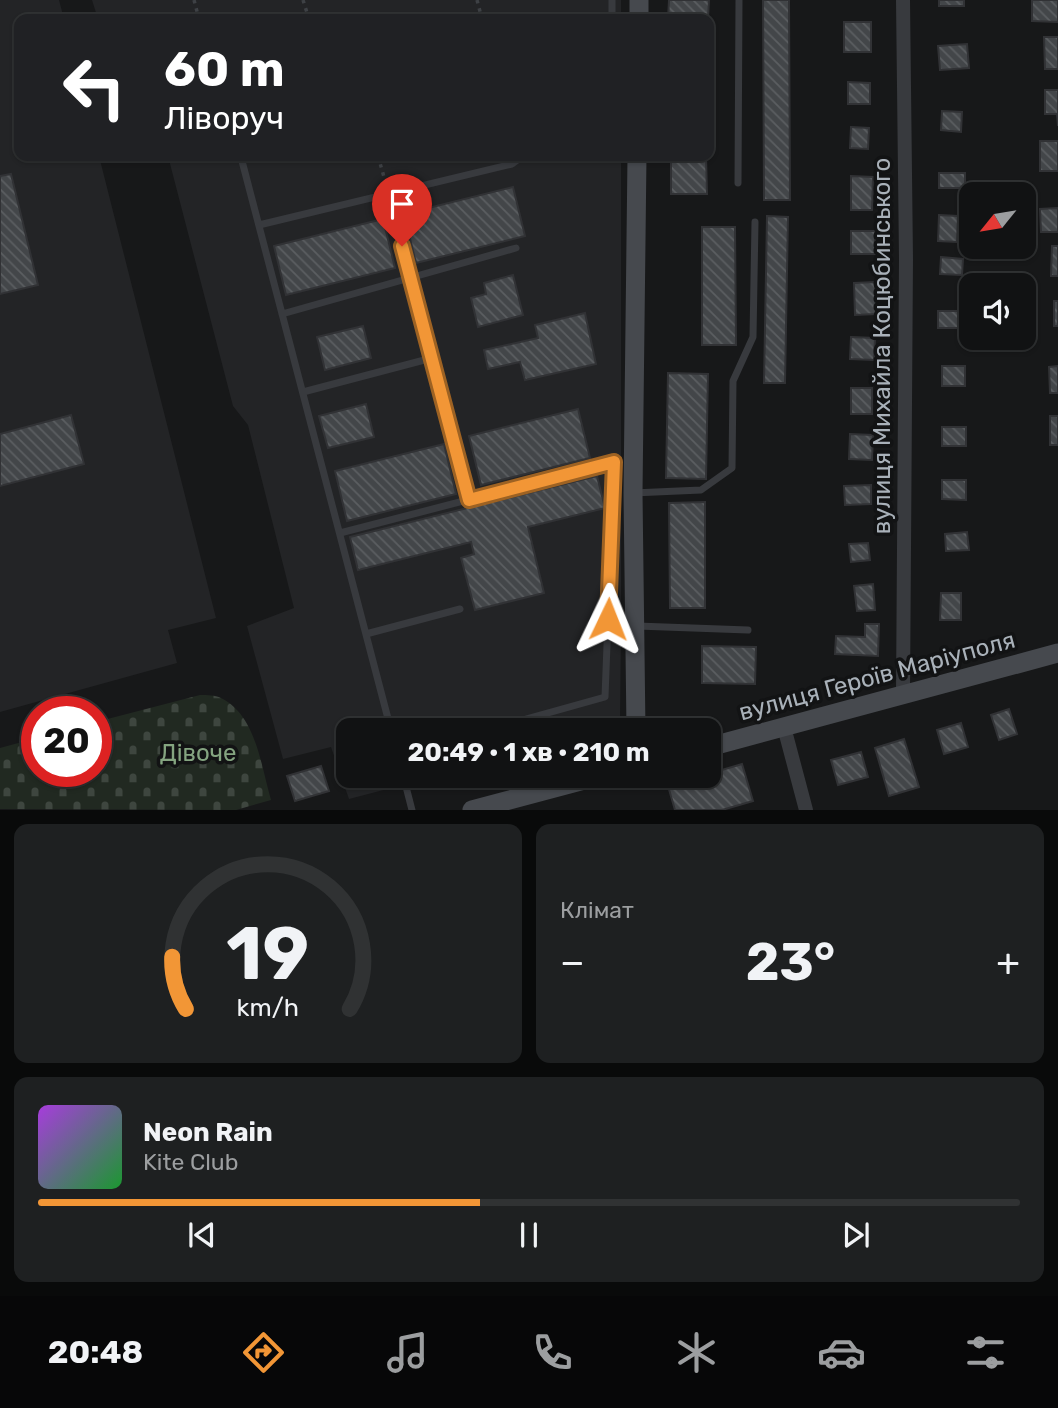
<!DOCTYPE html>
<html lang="uk">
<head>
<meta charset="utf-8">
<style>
	:root { --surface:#111213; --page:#1e2021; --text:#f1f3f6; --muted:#9c9ea0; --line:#303233; --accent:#f29636 }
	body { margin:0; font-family:Rubik,sans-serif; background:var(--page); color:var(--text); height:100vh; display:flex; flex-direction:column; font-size:26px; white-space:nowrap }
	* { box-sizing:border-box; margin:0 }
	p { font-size:23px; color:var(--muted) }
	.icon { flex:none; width:38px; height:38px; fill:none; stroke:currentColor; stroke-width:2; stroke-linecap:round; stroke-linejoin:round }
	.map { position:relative; height:810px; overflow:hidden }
	.sheet { display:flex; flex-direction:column; gap:14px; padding:14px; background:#090a0a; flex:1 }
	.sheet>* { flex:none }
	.top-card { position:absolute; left:14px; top:14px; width:700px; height:147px; border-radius:14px; box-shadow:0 2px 5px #0004,0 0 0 2px var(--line); background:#202124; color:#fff; overflow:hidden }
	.needle { width:46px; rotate:240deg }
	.tools { position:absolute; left:959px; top:182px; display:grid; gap:14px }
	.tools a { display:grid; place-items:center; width:77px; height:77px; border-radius:14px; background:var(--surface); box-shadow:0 2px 5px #0004,0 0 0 2px var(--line); font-size:35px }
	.speed { position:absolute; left:21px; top:696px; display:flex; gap:14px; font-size:35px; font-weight:700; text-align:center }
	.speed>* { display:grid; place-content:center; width:91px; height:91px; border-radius:50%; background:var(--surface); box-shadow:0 2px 5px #0004,0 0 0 2px var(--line); line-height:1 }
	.speed .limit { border:10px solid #d22; background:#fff; color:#111 }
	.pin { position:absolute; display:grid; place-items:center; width:60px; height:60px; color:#fff; margin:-72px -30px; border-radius:50% 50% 50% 0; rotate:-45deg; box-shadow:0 0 7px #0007 }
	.pin .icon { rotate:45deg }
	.me { position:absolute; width:77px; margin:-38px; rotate:2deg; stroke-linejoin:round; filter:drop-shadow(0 0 5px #0008) }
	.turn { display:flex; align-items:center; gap:24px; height:147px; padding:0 35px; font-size:32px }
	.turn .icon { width:91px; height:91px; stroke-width:2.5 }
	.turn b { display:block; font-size:49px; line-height:60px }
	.big { font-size:52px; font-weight:700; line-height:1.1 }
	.sheet .tile { flex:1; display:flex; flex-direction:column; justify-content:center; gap:10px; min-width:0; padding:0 24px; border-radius:14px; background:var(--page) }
	.sheet .dial { align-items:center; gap:0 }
	.dial svg { height:182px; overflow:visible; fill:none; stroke:var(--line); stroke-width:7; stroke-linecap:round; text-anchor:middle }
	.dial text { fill:var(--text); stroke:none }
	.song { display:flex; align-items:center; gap:21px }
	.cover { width:84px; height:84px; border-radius:10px; background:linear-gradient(135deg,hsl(280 70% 55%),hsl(130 70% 35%)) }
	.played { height:7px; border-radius:4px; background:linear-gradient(90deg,var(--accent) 45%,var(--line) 45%) }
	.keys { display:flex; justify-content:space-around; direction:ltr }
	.heat { display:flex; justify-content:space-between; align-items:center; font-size:38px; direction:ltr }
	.sheet .tiles { flex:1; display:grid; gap:14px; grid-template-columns:1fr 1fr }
	.tile:last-child { grid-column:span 2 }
	.trip { position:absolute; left:336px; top:718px; width:385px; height:70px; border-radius:14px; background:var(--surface); box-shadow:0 2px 5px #0004,0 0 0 2px var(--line); font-weight:700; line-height:70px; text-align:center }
	.tabs { display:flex; height:112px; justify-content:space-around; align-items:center; background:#070708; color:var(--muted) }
	.tabs .icon { width:49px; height:49px }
	.tabs .selected { color:var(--accent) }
	.tabs b { font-size:32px; color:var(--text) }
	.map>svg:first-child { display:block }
	.built { fill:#232426 }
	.cemetery { fill:url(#cemetery-stones) }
	.building { fill:url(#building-back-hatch); stroke:#313235; stroke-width:2 }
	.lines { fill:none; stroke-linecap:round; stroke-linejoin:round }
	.path { stroke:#3e4145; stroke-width:3.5; stroke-dasharray:3.5 5; stroke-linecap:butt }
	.lane { stroke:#383a3e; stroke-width:7 }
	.street { stroke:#383a3e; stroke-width:14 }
	.secondary { stroke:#46494e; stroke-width:19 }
	.route-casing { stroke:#9d6223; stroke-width:18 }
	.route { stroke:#f29636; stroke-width:12 }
	.labels { text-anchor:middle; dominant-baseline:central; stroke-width:7; stroke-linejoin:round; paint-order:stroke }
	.street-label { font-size:24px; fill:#a9b1b9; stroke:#121314 }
	.park-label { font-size:24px; fill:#84a480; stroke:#121314 }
</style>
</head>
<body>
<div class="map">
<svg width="1058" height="810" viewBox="0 0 1058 810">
	<defs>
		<pattern id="cemetery-stones" width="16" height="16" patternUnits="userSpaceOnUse" patternTransform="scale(1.75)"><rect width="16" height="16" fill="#212921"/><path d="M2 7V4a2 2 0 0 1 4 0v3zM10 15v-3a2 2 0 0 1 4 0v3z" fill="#3e463f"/></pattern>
		<pattern id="building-back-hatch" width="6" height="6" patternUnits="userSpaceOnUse" patternTransform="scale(1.75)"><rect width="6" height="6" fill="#434649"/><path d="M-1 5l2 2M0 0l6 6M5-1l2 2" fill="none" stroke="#5b5e61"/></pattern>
	</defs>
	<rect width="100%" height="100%" fill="#171819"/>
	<path class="built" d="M0,0H59L64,19H19V156H99L216,618L168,630L177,663L0,712Z
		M92,0H621V19H98Z
		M168,156H621V627L620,721L616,730H348V775H441L349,799L331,747L283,759L247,626L294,608L248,425L233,406Z"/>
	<path class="cemetery" d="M200,695C207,695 215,695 221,698C256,715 261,766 271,800L236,810L0,809V748L37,738V772H96V722Z"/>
	<path class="building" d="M669,0H709L708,19H668Z
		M763,0H789L790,200H764Z
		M939,0H964V6H939Z
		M1032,0H1058V22L1032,21Z
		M844,22H871V52H844Z
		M1044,37H1058V69H1045Z
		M967,44L969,68L940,70L938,46Z
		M848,82L870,83V104H848Z
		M1045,90H1058V126L1057,114H1045Z
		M942,111L962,112L961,132L941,130Z
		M851,127L869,128L868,149L850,148Z
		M1040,141H1058V171H1040Z
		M671,156H706L707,194H671Z
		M939,173H965V188H939Z
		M11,174L38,285L0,294V176Z
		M851,176L873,177L872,210H851Z
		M513,187L525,236L416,263L404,214Z
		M1058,208V232H1041L1040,209Z
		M939,215L958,216L957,242L938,241Z
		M767,216L788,217L785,383H764Z
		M383,219L395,268L286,295L274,246Z
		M702,227H735L736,345H702Z
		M851,231H875V254H851Z
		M1052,246H1058V276H1051Z
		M941,257L963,259L962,275L940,274Z
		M513,275L523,315L478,327L471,298L486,294L484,283Z
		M875,282L876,314L855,315L854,283Z
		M1054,301H1058V326H1054Z
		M938,311H964V328H938Z
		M585,313L596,364L525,380L520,362L488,369L484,350L538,338L535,325Z
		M363,326L371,358L325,370L317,337Z
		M851,337L875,338L874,360L850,359Z
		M942,366H965V386H942Z
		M1058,366V393H1050L1049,367Z
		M668,373L708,374L706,479L666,478Z
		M851,388H872V414H851Z
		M366,404L374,437L328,448L319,416Z
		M578,409L590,458L481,485L469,436Z
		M71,415L84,464L0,486V434Z
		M1050,416H1058V445H1050Z
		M942,427H966V446H942Z
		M850,434L873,435L872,460L849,459Z
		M444,444L456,494L347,521L335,471Z
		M597,476L605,508L528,527L544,593L475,610L461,558L474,554L471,542L358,570L350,537Z
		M942,480H966V500L942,499Z
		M871,485V504L845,505L844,486Z
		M705,502V608H670L669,503Z
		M967,532L969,550L946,551L945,534Z
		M868,543L870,560L851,562L849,544Z
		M873,584L875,610L857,611L854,586Z
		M941,593H961V620H940Z
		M865,624H879L878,656L835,654L836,636L865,637Z
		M702,646L756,647L755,684L702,683Z
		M1009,709L1017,734L999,740L991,715Z
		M961,723L968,747L944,754L937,730Z
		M904,739L919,787L889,796L875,748Z
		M861,752L868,777L838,785L831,760Z
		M742,764L753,801L722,810H675L668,786Z
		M321,766L329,791L295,801L287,776Z"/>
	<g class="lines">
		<path class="path" d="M194,0L199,19
			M303,0L309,19
			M477,0L482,19
			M378,156L386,184"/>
		<path class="lane" d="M612,19V0
			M242,161L391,730
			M738,183L739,0
			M388,193L469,500
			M259,225L512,164L523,156
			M282,314L516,248
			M303,392L432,358
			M633,493L701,490L732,468L733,381L753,337L755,222
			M340,533L614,462L605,697L487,730
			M637,626L748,630
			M366,634L460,609
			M403,775L412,810"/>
		<path class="street" d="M903,693L906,259L903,0
			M784,727L806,810"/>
		<path class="secondary" d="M639,19V0
			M636,730L633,493L637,156
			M709,747L1058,653
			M472,810L603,775"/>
	</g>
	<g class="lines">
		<defs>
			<path id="route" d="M402,246L469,500L614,462L608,619"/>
		</defs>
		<use href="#route" class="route-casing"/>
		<use href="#route" class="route"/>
	</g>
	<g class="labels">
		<g class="street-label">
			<text transform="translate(882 346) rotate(-90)">вулиця Михайла Коцюбинського</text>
			<text transform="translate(877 676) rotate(-15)">вулиця Героїв Маріуполя</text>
		</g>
		<g class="park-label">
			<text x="198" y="753">Дівоче</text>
		</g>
	</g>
</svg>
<div class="tools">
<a><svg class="needle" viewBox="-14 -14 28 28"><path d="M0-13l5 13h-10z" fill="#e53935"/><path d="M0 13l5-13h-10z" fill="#9c9ea0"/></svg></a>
<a><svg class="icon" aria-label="sound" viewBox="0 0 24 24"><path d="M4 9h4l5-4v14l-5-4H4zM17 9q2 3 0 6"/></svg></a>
</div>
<div class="speed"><div class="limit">20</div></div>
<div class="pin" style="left:402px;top:246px;background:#d93025"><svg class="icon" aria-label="arrive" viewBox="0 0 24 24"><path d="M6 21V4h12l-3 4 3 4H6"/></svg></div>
<svg class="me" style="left:608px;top:619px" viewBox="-20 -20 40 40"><path d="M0-17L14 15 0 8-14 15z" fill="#f29636" stroke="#fff" stroke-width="4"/></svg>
<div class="trip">20:49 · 1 хв · 210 m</div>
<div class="top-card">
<div class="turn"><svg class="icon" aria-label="left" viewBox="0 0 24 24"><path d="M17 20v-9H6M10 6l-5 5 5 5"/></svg><div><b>60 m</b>Ліворуч</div></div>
</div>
</div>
<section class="sheet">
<div class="tiles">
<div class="tile dial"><svg viewBox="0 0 100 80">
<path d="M14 69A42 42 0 1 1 86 69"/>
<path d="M14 69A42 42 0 0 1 8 46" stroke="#f29636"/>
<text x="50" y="56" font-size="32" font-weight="700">19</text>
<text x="50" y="72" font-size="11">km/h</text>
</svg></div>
<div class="tile"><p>Клімат</p>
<div class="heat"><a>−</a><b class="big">23°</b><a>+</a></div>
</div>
<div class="tile">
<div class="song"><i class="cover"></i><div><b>Neon Rain</b><p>Kite Club</p></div></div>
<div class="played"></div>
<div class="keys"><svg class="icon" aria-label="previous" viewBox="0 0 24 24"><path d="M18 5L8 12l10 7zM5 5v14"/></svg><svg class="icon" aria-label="pause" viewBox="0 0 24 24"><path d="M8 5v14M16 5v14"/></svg><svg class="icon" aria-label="next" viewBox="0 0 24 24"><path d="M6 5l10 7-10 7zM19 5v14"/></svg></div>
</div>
</div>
</section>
<nav class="tabs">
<b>20:48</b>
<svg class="icon selected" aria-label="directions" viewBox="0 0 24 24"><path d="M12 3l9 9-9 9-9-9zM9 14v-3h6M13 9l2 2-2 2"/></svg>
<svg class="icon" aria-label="music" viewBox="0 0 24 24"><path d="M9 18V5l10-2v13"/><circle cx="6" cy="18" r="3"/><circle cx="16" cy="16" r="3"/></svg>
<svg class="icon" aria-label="phone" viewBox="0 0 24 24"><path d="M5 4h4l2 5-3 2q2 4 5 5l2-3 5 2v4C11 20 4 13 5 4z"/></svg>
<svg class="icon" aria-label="climate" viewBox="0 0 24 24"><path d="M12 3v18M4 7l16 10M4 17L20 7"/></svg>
<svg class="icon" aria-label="car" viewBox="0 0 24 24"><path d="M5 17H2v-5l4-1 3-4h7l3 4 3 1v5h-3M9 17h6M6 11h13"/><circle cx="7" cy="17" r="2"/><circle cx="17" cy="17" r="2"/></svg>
<svg class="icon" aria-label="filters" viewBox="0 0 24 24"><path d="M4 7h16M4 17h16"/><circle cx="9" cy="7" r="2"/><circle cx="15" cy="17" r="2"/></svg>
</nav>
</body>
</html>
